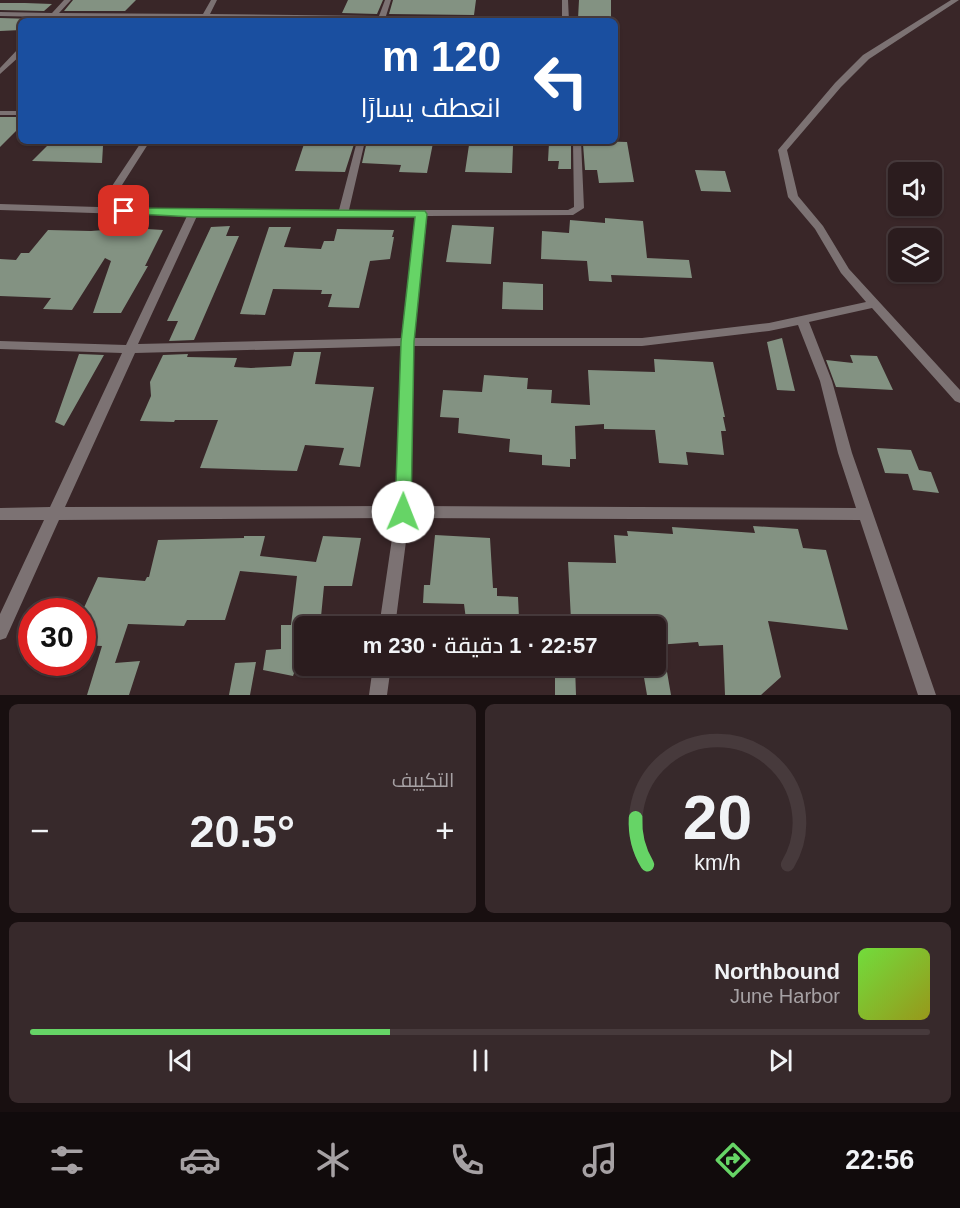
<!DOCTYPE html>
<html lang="ar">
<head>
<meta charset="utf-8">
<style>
	:root { --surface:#2b1c1e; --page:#37292b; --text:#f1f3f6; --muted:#a6a1a4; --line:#473a3c; --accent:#66d466 }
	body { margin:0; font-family:Helvetica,Cairo,sans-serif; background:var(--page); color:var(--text); direction:rtl; height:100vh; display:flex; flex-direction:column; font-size:22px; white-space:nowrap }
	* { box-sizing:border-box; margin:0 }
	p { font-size:20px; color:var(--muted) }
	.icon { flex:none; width:33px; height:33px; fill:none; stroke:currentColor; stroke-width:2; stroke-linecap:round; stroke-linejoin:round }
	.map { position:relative; height:695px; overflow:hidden; direction:ltr }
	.details { display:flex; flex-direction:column; gap:9px; padding:9px; background:#180f10; flex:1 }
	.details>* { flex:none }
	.guide { position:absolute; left:18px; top:18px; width:600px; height:126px; border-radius:9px; box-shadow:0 2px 4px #0004,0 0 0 2px var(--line); direction:rtl; background:#1a4fa0; color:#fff; overflow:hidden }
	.buttons { position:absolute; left:888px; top:162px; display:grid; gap:12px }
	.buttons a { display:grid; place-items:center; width:54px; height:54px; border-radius:9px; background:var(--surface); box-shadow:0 2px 4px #0004,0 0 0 2px var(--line); font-size:30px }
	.speed { position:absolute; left:18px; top:598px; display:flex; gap:12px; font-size:30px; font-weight:700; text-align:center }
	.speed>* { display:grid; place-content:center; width:78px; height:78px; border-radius:50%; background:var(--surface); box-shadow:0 2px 4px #0004,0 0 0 2px var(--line); line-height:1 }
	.speed .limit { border:9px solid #d22; background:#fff; color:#111 }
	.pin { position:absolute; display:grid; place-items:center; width:51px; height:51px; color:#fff; margin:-26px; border-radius:12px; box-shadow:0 3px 9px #0006 }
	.me { position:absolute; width:66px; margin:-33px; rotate:1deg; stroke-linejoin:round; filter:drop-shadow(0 0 4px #0008) }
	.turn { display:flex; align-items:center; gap:21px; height:126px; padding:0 18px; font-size:27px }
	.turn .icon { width:78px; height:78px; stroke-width:2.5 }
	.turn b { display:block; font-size:42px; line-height:51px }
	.big { font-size:45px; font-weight:600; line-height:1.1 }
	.details .card { flex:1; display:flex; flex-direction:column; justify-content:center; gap:9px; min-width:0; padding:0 21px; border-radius:9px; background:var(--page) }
	.details .dial { align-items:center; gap:0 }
	.dial svg { height:156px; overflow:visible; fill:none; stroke:var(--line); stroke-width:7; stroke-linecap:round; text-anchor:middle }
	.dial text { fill:var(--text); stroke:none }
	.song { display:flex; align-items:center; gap:18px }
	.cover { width:72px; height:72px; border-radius:9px; background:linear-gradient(135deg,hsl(100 70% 55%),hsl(60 70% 35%)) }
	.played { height:6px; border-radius:3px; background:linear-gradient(90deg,var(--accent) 40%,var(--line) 40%) }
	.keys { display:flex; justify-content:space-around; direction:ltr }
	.heat { display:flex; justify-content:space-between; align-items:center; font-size:33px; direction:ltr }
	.details .tiles { flex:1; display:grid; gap:9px; grid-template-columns:1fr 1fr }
	.card:last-child { grid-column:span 2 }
	.trip { position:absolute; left:294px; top:616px; width:372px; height:60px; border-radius:9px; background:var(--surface); box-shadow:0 2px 4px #0004,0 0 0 2px var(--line); font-weight:600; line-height:60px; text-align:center; direction:rtl }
	.menu { display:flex; height:96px; justify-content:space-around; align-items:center; background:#110b0c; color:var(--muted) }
	.menu .icon { width:42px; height:42px }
	.menu .selected { color:var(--accent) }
	.menu b { font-size:27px; color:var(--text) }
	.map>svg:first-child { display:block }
	.building { fill:#839282 }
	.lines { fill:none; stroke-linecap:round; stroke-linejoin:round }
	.minor { fill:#7c7273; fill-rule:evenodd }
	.route { fill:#66d466; stroke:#428a42; stroke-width:1.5 }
</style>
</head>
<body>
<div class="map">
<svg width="960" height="695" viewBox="0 0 960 695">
	<rect width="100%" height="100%" fill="#392628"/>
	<path class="building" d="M73,0H136L125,11H64Z
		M348,0H383L377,14L342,13Z
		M393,0H476L474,15L389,14Z
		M579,0H611V21L578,19Z
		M0,3H25L52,4L44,11L0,10Z
		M0,18L34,19L21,21V30L0,31Z
		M0,117H21V126L0,147Z
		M305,141H355L345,172L295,171Z
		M367,141L433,143L427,173L399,172L401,165L362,163Z
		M595,141L627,142L634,182L599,183L597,170H585L583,144H596Z
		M549,143H571V169H558L559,161H548Z
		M49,144L103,146L102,163L32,161Z
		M469,145L513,146L512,173L465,172Z
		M695,170L725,171L731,192L701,191Z
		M605,218L643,221L647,258L689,260L692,278L611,275L612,282L589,281L587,261L541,259L542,231L569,233L570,220L605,223Z
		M452,225L494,227L491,264L446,262Z
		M230,226L226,236H239L194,340L169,341L178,321H167L211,227Z
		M269,227H291L284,247L321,249L324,241H334L337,229L394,230L392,237H394L390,259L370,261L359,308L328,307L332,294H321L322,290L273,289L265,315L240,314Z
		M131,228L163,230L145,266H148L121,313H93L111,261L105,258L72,310L43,309L51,298L0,296V259L16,260L21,253H29L48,230L91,231Z
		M503,282L543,284V310L502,309Z
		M782,338L795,391L777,390L767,342Z
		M294,352H321L315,384L374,387L360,467L339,465L344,448L305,445L297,471L200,468L218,420H175L174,422L140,421L151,396L150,382L163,355L188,354L187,357L237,358L234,367L251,368L291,366Z
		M79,354L104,355L64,426L55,422Z
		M850,355L877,356L893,390L836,387L826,360L853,363Z
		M654,359L713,362L725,417H723L726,431H721L724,455L686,452L688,465L659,463L655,430L604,429V424L575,426L576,459H570V467L542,465V455L509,452L510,439L458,433L459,418L440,417L443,390L482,392L484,375L528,378L527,389L552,390L551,403L590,405L588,370L655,372Z
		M877,448L911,450L919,470L931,472L939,493L913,490L908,474L885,473Z
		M753,526L798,529L803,548L826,550L848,630L768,621L781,677L761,695H725L723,645L699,646L698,642L656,645V627H641L640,623L571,620L568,562L616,563L614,535L628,536L627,531L673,534L672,527L755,533Z
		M435,535L490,538L493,588H497V596L518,597L519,618H495L497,627H467L464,604L423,603L424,585H430Z
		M244,536H265L260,556L316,562L323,536L361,538L352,586H324L320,627H304V645L293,676L263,670L266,650L281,649V625H291L297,576L240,571L225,620H187L184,626L128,624L115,663L140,661L129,695H87L102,646L82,645V612L98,577L145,581L147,577H149L158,540L244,538Z
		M256,662L250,695H229L235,663Z
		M555,666H575L576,695H555Z
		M642,666H666L671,695H647Z"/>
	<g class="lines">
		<path class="minor" d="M64,0H71L59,13L203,14L211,0H217L210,14L379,16L385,0H391L386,16L562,18V0H568L569,21L207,18L206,21H200L201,18L55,17L50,20L47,18L48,17L0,16V12L52,13Z
			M951,0H959L869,59L841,87L787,150L798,196L823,226L849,269L960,390V403L955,401L872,308L809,322L832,381L852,453L936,695H918L860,520L409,518L395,627H379L395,518L59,520L6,638L0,640V614L44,520H0V508L50,507L122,353L0,349V341L126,345L187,216L0,210V204L98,207L142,141H150L108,207L193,210H339L357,141H365L349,210H568L574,207L573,141H581L584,208L573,215L427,216L414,338H642L769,323L866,302L841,273L815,229L788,197L778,150L835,83L863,55ZM197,216H417L403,338L138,344ZM798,325L820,381L838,453L856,508L410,506L414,346H642L769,331ZM402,346L396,506L65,507L135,353Z
			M18,49H21V55L0,74V68Z
			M0,111H21V115H0Z
			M373,666H391L387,695H369Z"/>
	</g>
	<path class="route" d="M124,208L425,211L427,214L414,342L411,512L409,517L403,519L397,517L395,512L401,342L415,217H193L120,213V209Z"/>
</svg>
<div class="buttons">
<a><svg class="icon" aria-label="sound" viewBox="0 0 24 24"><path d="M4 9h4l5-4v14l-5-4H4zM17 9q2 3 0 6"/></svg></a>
<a><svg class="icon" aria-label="layers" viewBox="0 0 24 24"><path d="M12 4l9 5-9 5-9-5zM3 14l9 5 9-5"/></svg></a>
</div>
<div class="speed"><div class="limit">30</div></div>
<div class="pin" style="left:124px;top:211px;background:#d93025"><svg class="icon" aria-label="arrive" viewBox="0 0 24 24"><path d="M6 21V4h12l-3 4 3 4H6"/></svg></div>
<svg class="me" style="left:403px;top:512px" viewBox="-20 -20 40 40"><circle r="19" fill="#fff"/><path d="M0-13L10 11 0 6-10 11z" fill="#66d466"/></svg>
<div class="trip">22:57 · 1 دقيقة · 230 m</div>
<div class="guide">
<div class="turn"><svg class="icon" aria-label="left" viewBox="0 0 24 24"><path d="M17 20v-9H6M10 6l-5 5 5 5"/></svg><div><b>120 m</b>انعطف يسارًا</div></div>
</div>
</div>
<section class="details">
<div class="tiles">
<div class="card dial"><svg viewBox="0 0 100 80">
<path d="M14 69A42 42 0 1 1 86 69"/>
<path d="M14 69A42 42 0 0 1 8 45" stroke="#66d466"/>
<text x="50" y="56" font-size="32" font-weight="700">20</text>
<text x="50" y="72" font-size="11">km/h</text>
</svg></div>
<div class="card"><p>التكييف</p>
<div class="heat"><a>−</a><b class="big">20.5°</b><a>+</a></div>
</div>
<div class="card">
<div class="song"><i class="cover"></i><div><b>Northbound</b><p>June Harbor</p></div></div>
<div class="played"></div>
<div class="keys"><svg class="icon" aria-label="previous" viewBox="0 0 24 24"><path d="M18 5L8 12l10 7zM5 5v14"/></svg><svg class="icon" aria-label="pause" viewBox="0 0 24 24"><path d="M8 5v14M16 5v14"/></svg><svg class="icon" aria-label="next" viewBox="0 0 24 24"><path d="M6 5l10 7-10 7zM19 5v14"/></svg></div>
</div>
</div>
</section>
<nav class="menu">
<b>22:56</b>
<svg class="icon selected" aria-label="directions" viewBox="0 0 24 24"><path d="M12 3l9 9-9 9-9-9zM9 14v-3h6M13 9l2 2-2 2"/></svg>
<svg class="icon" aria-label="music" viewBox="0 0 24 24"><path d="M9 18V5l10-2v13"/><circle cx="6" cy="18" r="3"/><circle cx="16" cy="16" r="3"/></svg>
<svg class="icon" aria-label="phone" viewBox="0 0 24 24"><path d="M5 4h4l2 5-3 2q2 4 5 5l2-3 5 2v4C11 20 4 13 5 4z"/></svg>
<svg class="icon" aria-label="climate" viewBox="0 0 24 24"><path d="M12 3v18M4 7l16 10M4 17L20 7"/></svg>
<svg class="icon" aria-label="car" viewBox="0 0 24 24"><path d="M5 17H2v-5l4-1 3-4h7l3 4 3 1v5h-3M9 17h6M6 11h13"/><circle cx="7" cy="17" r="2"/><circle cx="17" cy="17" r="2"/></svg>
<svg class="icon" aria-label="filters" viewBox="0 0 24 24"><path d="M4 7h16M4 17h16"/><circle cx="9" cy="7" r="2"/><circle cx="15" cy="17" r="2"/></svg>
</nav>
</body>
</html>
